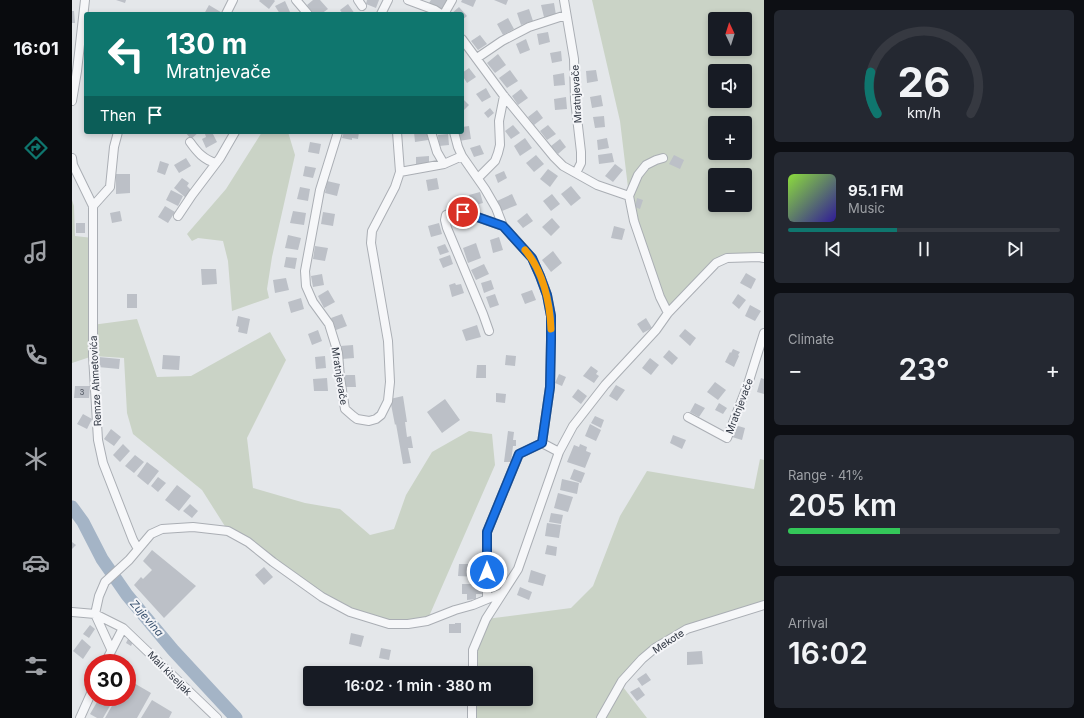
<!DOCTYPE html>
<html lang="en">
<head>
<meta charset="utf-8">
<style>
	:root { --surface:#171b24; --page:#242831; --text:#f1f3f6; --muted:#9ea1a6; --line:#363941; --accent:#0f766e }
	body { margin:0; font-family:Inter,sans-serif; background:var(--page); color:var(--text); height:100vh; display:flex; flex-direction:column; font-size:15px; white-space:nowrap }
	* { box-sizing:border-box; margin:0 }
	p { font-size:13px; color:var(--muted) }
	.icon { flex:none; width:22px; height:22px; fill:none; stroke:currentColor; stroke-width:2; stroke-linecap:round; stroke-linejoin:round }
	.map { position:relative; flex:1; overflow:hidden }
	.panel { display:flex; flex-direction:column; gap:10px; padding:10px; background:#0d0f14; width:320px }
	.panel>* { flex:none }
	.guide { position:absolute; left:12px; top:12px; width:380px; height:122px; border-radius:4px; box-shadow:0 2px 6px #0003; background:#0f766e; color:#fff; overflow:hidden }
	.needle { width:26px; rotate:356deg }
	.tools { position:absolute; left:636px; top:12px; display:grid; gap:8px }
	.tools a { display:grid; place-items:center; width:44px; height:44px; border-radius:4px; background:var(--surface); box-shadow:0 2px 6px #0003; font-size:20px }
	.speed { position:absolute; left:12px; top:654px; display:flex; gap:8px; font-size:20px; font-weight:700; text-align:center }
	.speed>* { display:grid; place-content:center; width:52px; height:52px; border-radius:50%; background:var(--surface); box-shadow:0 2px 6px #0003; line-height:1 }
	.speed .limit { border:6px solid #d22; background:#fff; color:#111 }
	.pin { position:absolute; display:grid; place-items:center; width:34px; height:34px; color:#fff; margin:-17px; border:2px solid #fff; border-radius:50%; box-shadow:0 1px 4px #0007 }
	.me { position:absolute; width:44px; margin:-22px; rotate:0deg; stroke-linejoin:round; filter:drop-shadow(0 0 3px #0008) }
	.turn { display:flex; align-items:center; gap:14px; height:84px; padding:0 16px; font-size:18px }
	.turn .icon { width:52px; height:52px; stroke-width:2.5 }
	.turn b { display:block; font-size:28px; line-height:34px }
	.then { display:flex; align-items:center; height:38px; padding:0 16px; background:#0003; gap:8px; font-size:15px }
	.big { font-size:30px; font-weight:600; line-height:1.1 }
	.panel .card { flex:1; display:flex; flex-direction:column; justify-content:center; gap:6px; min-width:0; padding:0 14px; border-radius:6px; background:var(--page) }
	.panel .dial { align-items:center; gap:0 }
	.dial svg { height:104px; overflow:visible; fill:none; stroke:var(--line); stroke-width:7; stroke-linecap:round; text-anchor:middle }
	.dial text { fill:var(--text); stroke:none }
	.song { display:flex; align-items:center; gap:12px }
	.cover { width:48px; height:48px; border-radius:6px; background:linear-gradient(135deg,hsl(90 70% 55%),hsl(250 70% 35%)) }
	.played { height:4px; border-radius:2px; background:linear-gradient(90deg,var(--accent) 40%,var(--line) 40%) }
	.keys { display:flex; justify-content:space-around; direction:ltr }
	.heat { display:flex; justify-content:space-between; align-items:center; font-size:22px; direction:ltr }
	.charge { height:6px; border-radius:3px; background:linear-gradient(90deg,#34c759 41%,var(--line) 0) }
	.trip { position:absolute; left:231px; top:666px; width:230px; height:40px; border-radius:4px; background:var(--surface); box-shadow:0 2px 6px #0003; font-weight:600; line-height:40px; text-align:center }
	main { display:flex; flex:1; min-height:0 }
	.tabs { display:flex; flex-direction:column; width:72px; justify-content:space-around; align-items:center; background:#090b0e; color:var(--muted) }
	.tabs .icon { width:28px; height:28px }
	.tabs .current { color:var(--accent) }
	.tabs b { font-size:18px; color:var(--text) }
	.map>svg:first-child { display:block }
	.green { fill:#cad3c6; fill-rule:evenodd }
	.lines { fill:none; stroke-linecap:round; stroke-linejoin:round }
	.river { stroke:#a4b4c6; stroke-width:13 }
	.building { fill:#bcc0c7 }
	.minor-casing { stroke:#aaaeb4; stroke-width:10 }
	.minor { stroke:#f6f7f9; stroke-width:8 }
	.route-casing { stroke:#114b97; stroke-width:10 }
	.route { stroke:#1a73e8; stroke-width:7 }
	.slow { stroke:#f59e0b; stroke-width:7 }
	.labels { text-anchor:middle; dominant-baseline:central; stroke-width:4; stroke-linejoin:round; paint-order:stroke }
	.number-label { font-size:8px; fill:#525862 }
	.street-label { font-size:10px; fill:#2e3541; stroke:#f4f5f8 }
	.water-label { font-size:11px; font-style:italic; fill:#3c5471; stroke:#f4f5f8 }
</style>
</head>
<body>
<main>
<nav class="tabs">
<b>16:01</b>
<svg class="icon current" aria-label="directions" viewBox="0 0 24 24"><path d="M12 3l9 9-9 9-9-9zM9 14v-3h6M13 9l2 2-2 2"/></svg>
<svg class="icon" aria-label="music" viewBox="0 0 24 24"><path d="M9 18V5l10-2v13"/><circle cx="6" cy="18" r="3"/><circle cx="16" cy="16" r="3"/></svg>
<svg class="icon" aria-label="phone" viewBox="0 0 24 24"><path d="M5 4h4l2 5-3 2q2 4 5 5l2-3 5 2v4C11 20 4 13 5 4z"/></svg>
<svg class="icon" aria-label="climate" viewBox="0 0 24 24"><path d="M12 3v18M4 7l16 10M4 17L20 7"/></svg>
<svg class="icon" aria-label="car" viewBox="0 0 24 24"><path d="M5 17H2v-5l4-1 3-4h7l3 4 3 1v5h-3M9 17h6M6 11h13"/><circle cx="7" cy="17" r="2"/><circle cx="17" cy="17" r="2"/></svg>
<svg class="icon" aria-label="filters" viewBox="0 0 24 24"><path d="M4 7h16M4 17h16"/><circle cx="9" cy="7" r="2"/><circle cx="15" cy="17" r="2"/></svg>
</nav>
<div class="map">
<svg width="692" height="718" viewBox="0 0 692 718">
	<rect width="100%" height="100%" fill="#e4e7ea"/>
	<path class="green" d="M520,0H692V259L649,260L596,313L557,196L548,121ZM643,19H673V49H643ZM643,71H673V101H643ZM643,123H673V153H643ZM643,175H673V205H643Z
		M190,132H216L223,155L200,257L195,289L197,298L160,311L156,261L151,241L126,238L120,241L115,234L154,189Z
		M0,200L2,206L3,236L21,238L20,325L65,319L85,377L119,376L198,332L214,360L175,438L181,488L233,503L268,509L298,535L322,529L334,495L360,452L397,431L420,434L423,465L355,621L317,624L278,612L156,531L130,490L61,434L55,413L52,358L21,356L0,363Z
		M688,459L692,460V605L615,629L570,659L529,718H400V699H454V673H401V650L414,619L499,608L521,586L548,516L575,471L682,489Z
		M551,687L575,718H533Z"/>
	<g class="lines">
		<path class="river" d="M0,507L11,522L30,559L55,595L101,650L164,718"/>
	</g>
	<path class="building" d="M44,0H54L53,3Z
		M188,0H202L203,1L197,9L187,1Z
		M241,0H248L256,9L249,14H242L235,5Z
		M295,0H307L304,8L294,4Z
		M359,0H375L369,10L357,3Z
		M390,0H404L401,7L389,2Z
		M422,0H436L434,5Z
		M213,1L218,12L215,14H208L203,6Z
		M482,3L484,15L472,17L469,5Z
		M276,4L283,14H271L268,10Z
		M137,5L152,14H132Z
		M387,7L395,16L390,20V14H379Z
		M457,9L461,21L449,25L445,13Z
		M0,11H2L3,23H0Z
		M436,18L442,29L431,35L425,24Z
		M476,32L478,42L467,45L465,34Z
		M408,35L415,44L406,50L399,41Z
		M454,39L458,50L448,54L444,44Z
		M489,51L490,61L480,63L478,53Z
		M426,54L434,65L423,73L415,63Z
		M397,68L404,77L395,83L390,75V73Z
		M438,70L446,81L435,88L427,78Z
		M524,70L526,81L515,83L514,71Z
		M492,73L493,85L482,86L481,75Z
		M414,88L419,97L410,102L404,94Z
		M449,89L456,98L446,105L440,96Z
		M529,95L531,106L520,108L518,97Z
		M494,97L495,109L483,110L482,99Z
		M390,98L397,105L390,112Z
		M418,108L422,113L416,118L412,113Z
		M465,110L471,118L462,125L456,117Z
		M532,116L533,127L523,128L521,117Z
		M441,125L448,133L439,139L433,131Z
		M476,125L484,134L475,140L468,131Z
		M397,126L399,139L387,141L385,132H390V127Z
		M113,132H127L119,139Z
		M137,132H140L145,142L134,148L130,139L134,137L133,134Z
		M272,132H287L286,139L280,138V140L270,138Z
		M342,132H355L356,140L343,142Z
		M376,134L377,145L367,146L366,135Z
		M453,138L460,148L448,156L442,146Z
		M535,138L537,148L526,150L525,140Z
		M488,139L494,147L486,154L479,146Z
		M238,142L249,144L247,154L236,152Z
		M408,145L412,154L402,157L398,148Z
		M540,153L542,162L527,164L526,155Z
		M464,155L472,164L462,172L454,163Z
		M602,155L612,160L608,169L597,164Z
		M357,156V164L344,166V157Z
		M114,158L119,166L107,173L102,165Z
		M88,161L97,164L93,175L85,172Z
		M543,164L551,170L541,182L533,176Z
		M233,166L244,168L241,178L231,176Z
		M476,169L486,176L478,187L468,179Z
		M432,171L435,178L426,183L423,175Z
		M44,174H58V193L44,194Z
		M110,178L117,183L115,186L119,190L113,197L102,188Z
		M365,178L367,189L356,191L354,180Z
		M255,181L268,184L265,196L253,193Z
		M499,186L509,198L499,206L489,194Z
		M228,187L238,189L236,201L225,199Z
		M99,190L111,196L106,206L94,200Z
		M408,192L411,203L400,206L397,195Z
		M440,194L445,205L430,211L425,201Z
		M480,194L488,204L479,211L471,201Z
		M565,198L571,200L568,209L563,207Z
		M93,206L103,212L96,223L86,217Z
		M48,211L50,221L40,223L38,213Z
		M221,211L234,213L232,225L218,223Z
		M251,212L263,214L261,226L249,224Z
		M455,213L461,221L451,228L445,221Z
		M480,218L488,227L479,236L470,227Z
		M4,223H13V233H4Z
		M367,223L370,234L359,237L356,226Z
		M542,226L553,229L550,240L539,238Z
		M216,235L229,238L226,250L213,248Z
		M427,237L431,250L421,253L418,240Z
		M404,243L409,258L396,263L391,248Z
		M373,244L377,252L368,255L365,247Z
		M243,246L256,248L253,261L241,259Z
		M481,251L490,263L479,272L470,260Z
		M378,255L381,264L371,268L367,259Z
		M214,257L225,258L223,269L212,267Z
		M412,264L417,274L404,280L399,270Z
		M129,269H144L145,284L130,285Z
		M674,273L684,279L679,289L668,283Z
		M250,274L252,285L241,287L239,276Z
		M214,278L217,290L203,293L201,280Z
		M419,280L422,289L412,293L409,283Z
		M383,283L384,285L389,284L392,293L380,297L377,285Z
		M256,290L263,302L252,308L246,296Z
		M460,290L464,300L453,304L449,294Z
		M55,294H65V308H55Z
		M423,294L427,305L418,308L414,297Z
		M666,294L674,300L667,309L660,303Z
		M229,298L232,309L219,313L216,302Z
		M678,305L689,311L683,321L673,316Z
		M270,314L275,326L264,330L259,318Z
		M166,316L178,319L175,334L166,332L167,327L164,326Z
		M574,318L580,328L571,333L565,324Z
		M405,325L409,337L394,341L390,330Z
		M613,329L624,338L618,346L607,336Z
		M246,330L250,341L240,345L236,334Z
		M281,345L282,358L270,359L268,346Z
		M661,349L668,352L666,355L667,356L662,367L653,362L658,352L659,353Z
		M597,350L606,358L600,365L591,357Z
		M91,355L108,356L107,370L90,369Z
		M434,355L444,356L443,366L433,365Z
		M253,356L254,368L244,369L243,357Z
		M27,357L48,359L47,369L26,367Z
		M578,358L587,365L579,375L570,368Z
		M405,365H414V378H404Z
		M519,366L526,371L524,374L527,376L522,383L511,376Z
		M487,374L494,377L490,386L483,383Z
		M273,375H283L284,387H273Z
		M255,378L256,391H242L241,379Z
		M689,378L692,379V394L685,392Z
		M643,382L654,390L646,400L635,392Z
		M544,385L553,390L545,401L537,396Z
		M3,386H18L17,398H2Z
		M506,389L515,396L509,404L500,397Z
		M424,393L434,394L433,403L424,402Z
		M331,396L335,422H333L335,437L339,436L341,448H336L339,463L331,464L324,424L323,425L318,399Z
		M373,399L388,420L370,433L355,412Z
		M623,403L633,408L627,417L618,412Z
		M647,403L655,408L651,414L643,410Z
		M11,414L20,419L15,429L5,424Z
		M523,416L532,420L529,428L519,423Z
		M518,424L529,430L524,441L513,436Z
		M663,425L673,428L670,440L660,437Z
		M39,429L49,437L42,446L32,439Z
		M436,431L442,432L441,440H444V446H441L439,462H432Z
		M601,435L614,440L610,449L598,443Z
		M51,444L58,451L48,462L41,455Z
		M508,444L515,447L514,451L519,453L513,468L495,462L502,445L507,447Z
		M63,455L72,462L62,473L53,466Z
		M75,462L87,471L76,485L65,476Z
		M502,469L513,473L509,483L498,479Z
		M86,477L94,483L86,492L79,486Z
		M490,479L507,483L505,494L488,490Z
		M105,485L119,496L107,511L93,500Z
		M486,493L501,497L496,512L482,508Z
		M118,504L126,511L120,518L111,511Z
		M479,513L491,515L489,524L477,522Z
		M475,523L489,525L487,538L473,536Z
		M0,542L4,545L0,549Z
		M475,545L485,547L484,556L473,554Z
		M80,550L124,586L92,618L62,585L69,577L71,579L80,570L71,561Z
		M387,564H407L406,577L386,576Z
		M192,567L201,577L192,585L183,575Z
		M459,570L474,575L471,586L456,582Z
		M418,574H426L427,576H431V581H429V585L418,586Z
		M390,584H413V594H404V599L395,600V594H390Z
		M448,587L460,592L457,600L445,595Z
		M383,623H389V633H377V624H383Z
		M18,625L23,629L17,638L11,634Z
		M279,633L292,636L289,647L277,644Z
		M10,639L19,647L11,659L1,651Z
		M56,639L61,642L59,646L54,643Z
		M309,648L319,650L317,660L307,658Z
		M630,651L631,664L615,665V652Z
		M55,666L59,668L55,676Z
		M574,673L579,680L570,686L565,679Z
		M55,679L79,693L65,718H33L45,697H55Z
		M567,687L573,695L565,701L558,692Z
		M28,697H43L31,718H25L18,714Z
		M80,700L100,712L97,718H69Z"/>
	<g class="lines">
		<defs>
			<path id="minor" d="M224,0L236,14
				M286,0L290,6
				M336,0L363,10L369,14
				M492,0L502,59L503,100L509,152V163L504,173
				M154,14L161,0
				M309,14L316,0
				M372,14L380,0
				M390,39L432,96L482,157L491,166L525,185L557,196
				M405,58L430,41L457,27L494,15
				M0,101L5,71L13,0
				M266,132L248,190L233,271L234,286L241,302L257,324L266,353L268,378L273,409L281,416L285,419L297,421L304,419L309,415L316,401L318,382L316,341L299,243L300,231L323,187L328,172L325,132
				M359,132L365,152L372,164
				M382,132L386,147L390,156L413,189L424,208L431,226L460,258L468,276L475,295L479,316V340L478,387L470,443
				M118,142C125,152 132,160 144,163
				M0,158L1,165L21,206V356L26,440L31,463L61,540L66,549
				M591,158L584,160L574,165L566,175L557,196L562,221L588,297L596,313
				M328,172L372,164L390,156
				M406,178L423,161L426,153L428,145L427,121L432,96
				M21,206L38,187L42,147L46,132
				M106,216L120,195L148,158L163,132
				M417,331L411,314L375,228L373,220L374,215L384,211L391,212L431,226
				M616,417L655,438L676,384L692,333
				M470,443L487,452
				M415,599V532L447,454L470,443
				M0,612L23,614L51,628L145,718
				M39,649L23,614L27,596L33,582L57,560L79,534L90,529L121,527L156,531L176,542L201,562L250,597L278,612L317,624H336L355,621L383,610L401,605L430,593
				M33,663L51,628
				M401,673V650L414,619L446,569L487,452L501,426L533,385L584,330L596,313L644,263L655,258L687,257L692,258
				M8,718L21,689
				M400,718V699
				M529,718L550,681L570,659L583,648L615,629L692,605"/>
		</defs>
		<use href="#minor" class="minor-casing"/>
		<use href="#minor" class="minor"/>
	</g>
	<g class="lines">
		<defs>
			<path id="route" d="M391,212L431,226L460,258L468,276L475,295L479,316V340L478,387L470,443L447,454L415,532V572"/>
		</defs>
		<use href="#route" class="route-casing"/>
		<use href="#route" class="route"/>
		<path class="slow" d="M453,250C471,271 478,302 479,329"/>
	</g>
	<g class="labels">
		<g class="number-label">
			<text x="10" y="392">3</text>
		</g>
		<g class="street-label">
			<text transform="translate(504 94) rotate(-93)">Mratnjevače</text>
			<text transform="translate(268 376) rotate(81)">Mratnjevače</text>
			<text transform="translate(23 381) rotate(-93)">Remze Ahmetovića</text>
			<text transform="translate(667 406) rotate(-69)">Mratnjevače</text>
			<text transform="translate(596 641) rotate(-33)">Mekote</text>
			<text transform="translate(98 673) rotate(45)">Mali kiseljak</text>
		</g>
		<g class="water-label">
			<text transform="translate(75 618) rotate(49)">Zujevina</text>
		</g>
	</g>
</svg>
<div class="tools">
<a><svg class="needle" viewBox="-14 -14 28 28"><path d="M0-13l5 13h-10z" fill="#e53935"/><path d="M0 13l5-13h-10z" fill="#9ea1a6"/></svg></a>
<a><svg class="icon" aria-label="sound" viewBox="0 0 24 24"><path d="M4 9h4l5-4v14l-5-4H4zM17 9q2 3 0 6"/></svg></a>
<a>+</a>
<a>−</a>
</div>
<div class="speed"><div class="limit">30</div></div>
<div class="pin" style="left:391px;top:212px;background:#d93025"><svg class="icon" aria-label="arrive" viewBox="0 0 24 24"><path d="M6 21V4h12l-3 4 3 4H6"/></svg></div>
<svg class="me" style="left:415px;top:572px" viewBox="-20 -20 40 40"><circle r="17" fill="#1a73e8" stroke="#fff" stroke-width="3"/><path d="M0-11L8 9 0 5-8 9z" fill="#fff"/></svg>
<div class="trip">16:02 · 1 min · 380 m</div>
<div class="guide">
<div class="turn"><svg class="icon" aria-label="left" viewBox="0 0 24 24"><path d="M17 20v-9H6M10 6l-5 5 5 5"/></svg><div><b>130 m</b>Mratnjevače</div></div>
<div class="then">Then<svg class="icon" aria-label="arrive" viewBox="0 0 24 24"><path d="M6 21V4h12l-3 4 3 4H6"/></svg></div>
</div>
</div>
<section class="panel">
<div class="card dial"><svg viewBox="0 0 100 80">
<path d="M14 69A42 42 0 1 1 86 69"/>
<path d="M14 69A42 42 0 0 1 9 37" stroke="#0f766e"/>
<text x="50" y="56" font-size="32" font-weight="700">26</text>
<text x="50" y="72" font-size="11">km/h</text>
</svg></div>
<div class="card">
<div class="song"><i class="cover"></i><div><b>95.1 FM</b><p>Music</p></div></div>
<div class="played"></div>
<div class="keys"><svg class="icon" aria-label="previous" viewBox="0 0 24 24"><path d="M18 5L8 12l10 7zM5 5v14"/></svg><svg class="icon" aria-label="pause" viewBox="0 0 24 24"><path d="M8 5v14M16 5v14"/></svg><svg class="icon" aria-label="next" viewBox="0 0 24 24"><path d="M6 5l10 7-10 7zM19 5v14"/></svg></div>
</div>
<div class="card"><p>Climate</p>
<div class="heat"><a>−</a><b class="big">23°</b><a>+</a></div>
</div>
<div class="card"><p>Range · 41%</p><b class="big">205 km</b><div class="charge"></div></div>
<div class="card"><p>Arrival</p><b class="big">16:02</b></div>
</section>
</main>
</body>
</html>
